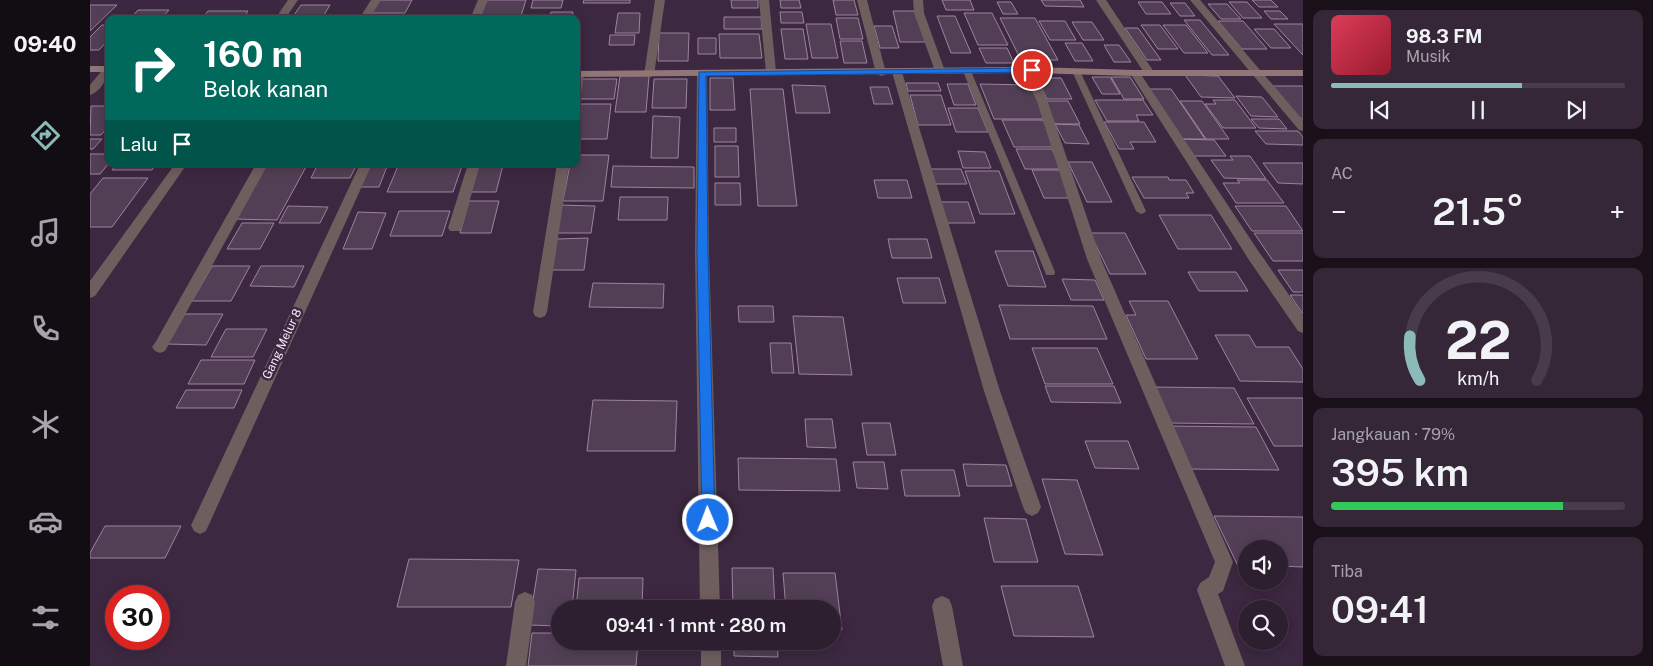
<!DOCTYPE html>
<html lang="id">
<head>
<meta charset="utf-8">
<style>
	:root { --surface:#2d1e30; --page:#352738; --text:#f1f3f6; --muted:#a7a2ab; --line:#483c4c; --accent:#8bbbb9 }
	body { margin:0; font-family:"Public Sans",sans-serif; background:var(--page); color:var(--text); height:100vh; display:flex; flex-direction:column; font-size:19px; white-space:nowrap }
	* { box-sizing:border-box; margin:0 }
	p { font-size:16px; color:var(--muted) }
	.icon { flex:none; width:28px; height:28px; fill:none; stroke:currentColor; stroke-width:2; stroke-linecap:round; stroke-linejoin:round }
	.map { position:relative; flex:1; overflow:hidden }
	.sheet { display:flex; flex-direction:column; gap:10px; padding:10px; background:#19101a; width:350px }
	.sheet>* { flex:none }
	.top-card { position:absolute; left:15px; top:15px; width:475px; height:152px; border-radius:10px; box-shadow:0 2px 12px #0003,0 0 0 1px var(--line); background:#00695c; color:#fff; overflow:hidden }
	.tools { position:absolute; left:1148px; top:540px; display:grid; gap:10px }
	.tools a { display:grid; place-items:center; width:50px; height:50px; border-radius:50%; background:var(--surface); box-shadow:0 2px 12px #0003,0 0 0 1px var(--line); font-size:25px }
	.speed { position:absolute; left:15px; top:585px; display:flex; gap:10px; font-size:25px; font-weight:700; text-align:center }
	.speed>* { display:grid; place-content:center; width:65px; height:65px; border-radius:50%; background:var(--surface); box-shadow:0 2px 12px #0003,0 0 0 1px var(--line); line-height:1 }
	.speed .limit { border:8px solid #d22; background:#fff; color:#111 }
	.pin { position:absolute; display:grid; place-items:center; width:42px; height:42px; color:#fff; margin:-21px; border:2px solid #fff; border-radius:50%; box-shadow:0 1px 5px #0007 }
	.me { position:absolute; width:55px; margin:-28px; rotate:359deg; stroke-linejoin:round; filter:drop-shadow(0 0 4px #0008) }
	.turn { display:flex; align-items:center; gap:18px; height:105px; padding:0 15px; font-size:22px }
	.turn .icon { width:65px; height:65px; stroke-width:2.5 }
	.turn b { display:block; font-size:35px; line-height:42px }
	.then { display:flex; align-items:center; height:48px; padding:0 15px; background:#0003; gap:10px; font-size:19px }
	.big { font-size:38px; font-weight:600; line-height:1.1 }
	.sheet .widget { flex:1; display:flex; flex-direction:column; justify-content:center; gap:8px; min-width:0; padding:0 18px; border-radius:10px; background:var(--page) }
	.sheet .dial { align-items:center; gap:0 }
	.dial svg { height:130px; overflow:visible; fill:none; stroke:var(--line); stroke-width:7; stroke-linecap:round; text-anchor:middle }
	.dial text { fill:var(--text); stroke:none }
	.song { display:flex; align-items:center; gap:15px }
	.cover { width:60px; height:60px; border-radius:8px; background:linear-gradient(135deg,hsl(350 70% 55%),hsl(350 70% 35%)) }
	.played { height:5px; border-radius:2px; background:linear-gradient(90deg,var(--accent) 65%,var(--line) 65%) }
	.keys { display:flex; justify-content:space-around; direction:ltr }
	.heat { display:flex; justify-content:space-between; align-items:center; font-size:28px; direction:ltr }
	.charge { height:8px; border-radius:4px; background:linear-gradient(90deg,#34c759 79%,var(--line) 0) }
	.trip { position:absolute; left:461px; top:600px; width:290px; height:50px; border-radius:25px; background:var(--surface); box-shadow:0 2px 12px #0003,0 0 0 1px var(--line); font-weight:600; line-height:50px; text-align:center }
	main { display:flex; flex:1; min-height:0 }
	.tab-bar { display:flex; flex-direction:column; width:90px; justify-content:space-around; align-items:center; background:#120c13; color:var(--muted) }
	.tab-bar .icon { width:35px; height:35px }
	.tab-bar .current { color:var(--accent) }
	.tab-bar b { font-size:22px; color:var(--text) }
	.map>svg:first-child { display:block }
	.building { fill:#523f55; stroke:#9c839f }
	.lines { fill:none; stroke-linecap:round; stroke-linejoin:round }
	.lane { fill:#6f5e5e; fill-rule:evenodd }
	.street { fill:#6f5e5e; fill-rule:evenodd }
	.secondary { fill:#917677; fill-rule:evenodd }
	.route { fill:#1a73e8; stroke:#114b97 }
	.labels { text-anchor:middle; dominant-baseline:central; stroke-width:5; stroke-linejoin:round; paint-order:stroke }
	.street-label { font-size:12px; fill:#f6e9f8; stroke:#3c2840 }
</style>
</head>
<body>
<main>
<nav class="tab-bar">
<b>09:40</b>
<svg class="icon current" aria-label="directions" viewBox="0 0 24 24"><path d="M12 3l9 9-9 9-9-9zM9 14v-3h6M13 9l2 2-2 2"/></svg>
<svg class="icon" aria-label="music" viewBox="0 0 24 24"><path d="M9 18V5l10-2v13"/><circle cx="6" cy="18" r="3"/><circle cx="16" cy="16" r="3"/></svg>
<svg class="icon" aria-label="phone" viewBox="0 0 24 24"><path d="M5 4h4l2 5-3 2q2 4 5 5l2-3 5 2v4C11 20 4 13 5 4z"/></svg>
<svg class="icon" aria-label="climate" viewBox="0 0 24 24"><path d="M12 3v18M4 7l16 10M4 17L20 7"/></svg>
<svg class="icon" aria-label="car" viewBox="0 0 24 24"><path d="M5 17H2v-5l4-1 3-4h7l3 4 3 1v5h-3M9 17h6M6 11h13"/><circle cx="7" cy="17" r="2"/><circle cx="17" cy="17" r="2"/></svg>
<svg class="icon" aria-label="filters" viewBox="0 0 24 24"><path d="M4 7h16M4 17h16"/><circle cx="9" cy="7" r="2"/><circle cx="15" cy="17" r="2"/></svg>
</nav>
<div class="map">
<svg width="1213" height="666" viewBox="0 0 1213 666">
	<rect width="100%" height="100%" fill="#3c2840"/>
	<path class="building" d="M289,0H322L315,13H282Z
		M396,0H436L430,19H389Z
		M443,0H473L471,8H441Z
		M494,0H540V3H493Z
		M641,0H668V8H642Z
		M690,0H709L711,8H691Z
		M743,0H764L768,15H746Z
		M852,0H880L884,10H856Z
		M951,0H990L994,7L955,6Z
		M1162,0H1181L1188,7H1169Z
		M907,2H921L928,14H913Z
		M1048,2H1072L1081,14H1056Z
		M1139,2H1157L1172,18H1153Z
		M1080,3H1095L1105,16H1090Z
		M1118,4H1137L1151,19H1131Z
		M0,5H27L0,31Z
		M211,5H240L234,15H204Z
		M48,10H79L71,19H40Z
		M118,11H158L153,19H112Z
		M803,11H825L836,42H810Z
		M1174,11H1190L1198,19H1181Z
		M461,12H483L482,19H459Z
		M690,12H712L714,23H691Z
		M528,13H550L549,33H525Z
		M874,13H902L918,45H888Z
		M78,15H106L102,19H74Z
		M847,16H865L881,53H861Z
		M634,17H671L672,29H634Z
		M746,18H768L773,39H750Z
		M910,18H945L968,60H931Z
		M1094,20H1110L1139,55H1122Z
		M949,21H975L986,40H960Z
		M1128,21H1153L1177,49H1152Z
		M982,22H1002L1014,40H993Z
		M716,24H741L748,58H722Z
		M1184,24H1213V55Z
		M12,25H19V39L9,50H0V37Z
		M1051,25H1070L1088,49H1068Z
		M1073,25H1096L1118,53H1094Z
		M784,26H802L809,48H790Z
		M1035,28H1048L1071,60H1057Z
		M691,29H713L718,59H695Z
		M1164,29H1184L1201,48H1181Z
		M569,33H599L598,61H568Z
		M629,34H669L672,58H630Z
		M520,35H545L544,45H519Z
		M608,38H626V54H608Z
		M750,41H772L777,63H754Z
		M975,43H992L1003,61H985Z
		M1014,45H1029L1041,62H1024Z
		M889,48H917L924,63H896Z
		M1095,75L1128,76L1145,98L1111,97Z
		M530,76H559L556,112H525Z
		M1002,77H1020L1030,94H1012Z
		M1021,77H1040L1054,99H1034Z
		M620,78H643L645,110H620Z
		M947,78H971L982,99H957Z
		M491,79H527L524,99H487Z
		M564,79H597L596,108H562Z
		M816,83H848L851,91H818Z
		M857,84H878L886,105H864Z
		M890,84L940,85L957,119H904Z
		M702,85L735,86L740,113H706Z
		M1181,86H1213V119H1209Z
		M780,87H798L803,104H784Z
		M660,89H693L707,206H668Z
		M1057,89H1081L1115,139H1090Z
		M820,95H851L861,125H828Z
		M1146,96L1172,97L1188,117L1161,116Z
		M1005,100H1053L1063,115H1046L1049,121H1017Z
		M1123,100H1145L1166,128H1133L1115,104H1126Z
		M954,101H978L990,124H965Z
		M1090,101H1112L1139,139H1116Z
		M488,104H521L517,139H486Z
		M1,106H19V126L11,135H0Z
		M858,108H888L898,132H866Z
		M563,116L590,117L588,158H561Z
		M1161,119H1189L1197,129L1169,128Z
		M912,120H953L966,147H924Z
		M1014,122H1054L1066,142H1040L1044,149H1029Z
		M965,124L989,125L999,144L975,143Z
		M624,128H646V142H624Z
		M1165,131H1208L1213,137V145L1176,144Z
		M0,139H12L3,149H0Z
		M1090,139L1124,140L1136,156H1101Z
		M625,146H648L649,177H625Z
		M926,149H962L971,169H935Z
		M868,151L895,152L901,168H873Z
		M0,154H19V163L10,174H0Z
		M486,155H519L513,201H473L480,164H486Z
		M1140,156H1160L1176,179L1134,178L1121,160H1143Z
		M978,162H1002L1022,202H997Z
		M1173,163H1213V184L1188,183Z
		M27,164H66L62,170H22Z
		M228,164H267L260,178H221Z
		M280,164H298L289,187H270Z
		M384,165H413L406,192H376Z
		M308,166H372L363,192H297Z
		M523,166L604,167V188L521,187Z
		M175,167H216L187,220L144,219Z
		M840,169H871L877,184H845Z
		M942,170H970L983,198H954Z
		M875,171H909L925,214H890Z
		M1042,177H1078L1079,180H1096L1104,193H1096L1099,198H1054Z
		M13,178H58L22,227H0V194Z
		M784,180H817L822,198H788Z
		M1147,180H1177L1194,203H1146L1133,183H1150Z
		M625,183H650L651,205H625Z
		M530,197H578L577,220H528Z
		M379,201H409L401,233H370Z
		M847,202H878L885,223H854Z
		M470,205L505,206L501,233H465Z
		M198,206L238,207L230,223H189Z
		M1145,206H1196L1213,231H1162Z
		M309,211H360L352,236H300Z
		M268,212L296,213L282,249H253Z
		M1069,215H1121L1142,249H1088Z
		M152,223H184L170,249H137Z
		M1000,233H1035L1056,274H1020Z
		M1164,233H1213V261H1183Z
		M498,238L494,270H462L467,239Z
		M798,239H837L842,258H802Z
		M905,251H943L956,287L918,286Z
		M122,266H160L141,301H102Z
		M171,266H214L204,287L160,286Z
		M1188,270H1213V292H1203Z
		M1098,272H1146L1158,291H1109Z
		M807,278H849L856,303H813Z
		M972,279L1005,280L1014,300H981Z
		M503,283L574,284L573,308L499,307Z
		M1200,295H1213V314Z
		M1039,301H1078L1108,359H1056L1036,315H1046Z
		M909,305L1003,306L1017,339H920Z
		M648,306H683L684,322H649Z
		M95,314H133L116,345L77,344Z
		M703,316L753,317L762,375L709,374Z
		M136,329H177L163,357H121Z
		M1125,335H1159L1166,347H1199L1213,369V382L1150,381Z
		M680,343H701L704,373H682Z
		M942,348H1007L1023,384H955Z
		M111,360H165L154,384H98Z
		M955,386H1024L1031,403L961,402Z
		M1063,387L1144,388L1164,424L1079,423Z
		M96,390H152L144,408H86Z
		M1157,398H1213V446H1184Z
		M503,400L587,401L585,451H497Z
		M715,419H742L746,448L717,447Z
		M772,423H800L806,455H777Z
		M1077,426L1166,427L1189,470L1097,469Z
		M995,441H1038L1049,469L1005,468Z
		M648,458L746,459L750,491L649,490Z
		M763,462H794L798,489L767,488Z
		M873,464L916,465L922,486H877Z
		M811,470H864L870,496H815Z
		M952,479L987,480L1013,555L975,554Z
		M1124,516L1213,517V567L1189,566V549H1156V566H1148Z
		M894,518L936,519L948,562H904Z
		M15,526H91L75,558H0V553Z
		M319,559L429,560L421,607H307Z
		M642,568H683L685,609H643Z
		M448,569L486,570L482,609H470V626L439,625Z
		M693,573H745L752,630H742V609H696Z
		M489,578H553L552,609H486Z
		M911,586H988L1004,637L924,636Z
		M442,633H470V641H548L546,666H438Z
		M644,641H687L688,657L644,656Z"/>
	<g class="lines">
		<path class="lane" d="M874,69L881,71L965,272L964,275H956L955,272L873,71Z
			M983,69L990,71L1056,211L1054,213L1051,214L1046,211L982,71Z"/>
		<path class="street" d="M198,0H208L195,19H185Z
			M281,0H291L279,19H269Z
			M388,0H398L390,19H380Z
			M565,0H575L564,75L559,78L554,75Z
			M669,0H679L686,72L681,75L676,72Z
			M767,0H777L796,73L795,75L791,76L786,73Z
			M823,0H833L834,13L855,71L854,73L850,74L845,71L824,13Z
			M1006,0H1016L1064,72L1063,74H1055Z
			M1100,0H1110L1213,120V131L1209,130Z
			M19,66C19,76 11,92 0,95V85L15,67Z
			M942,67L947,70L1011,259L1143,562L1133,591L1128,594L1155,666H1135L1107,590L1110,583L1119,577L1125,562L997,259L937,70Z
			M807,69L812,72L910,391L951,507L948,513L942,516L936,513L933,507L894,391L802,72Z
			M612,70L617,73L619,252L630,609H610L605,252L607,73Z
			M1045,70L1050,73L1169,252L1213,315V333L1208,331L1159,260L1040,73Z
			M486,71L493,72L494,74L492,89L486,92Z
			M85,164H97L5,296L0,298V281Z
			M166,164H178L75,351L70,353L65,351L62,347L65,343Z
			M270,164H282L116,531L110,534L104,531L101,525L104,519Z
			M378,164H390L372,228L370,231H360L358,228Z
			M467,164H479L457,312L455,316L450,318L445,316L443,312Z
			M435,592L442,595L445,602L436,666H416L425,602L428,595Z
			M852,596L859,599L862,606L873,666H853L842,606L845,599Z
			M611,641H631V666H611Z"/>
		<path class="secondary" d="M0,66H19V72H0Z
			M942,67L1045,70H1213V76H1045L942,73L486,77V71Z"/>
	</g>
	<path class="route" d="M942,68H945V72L616,76L618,252L625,520L623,525L618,527L614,525L612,520L607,252L609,72Z"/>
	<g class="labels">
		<g class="street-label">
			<text transform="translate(192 344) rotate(-65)">Gang Melur 8</text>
		</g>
	</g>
</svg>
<div class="tools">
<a><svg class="icon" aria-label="sound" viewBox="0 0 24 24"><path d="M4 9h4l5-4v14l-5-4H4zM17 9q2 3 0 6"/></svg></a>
<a><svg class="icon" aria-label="search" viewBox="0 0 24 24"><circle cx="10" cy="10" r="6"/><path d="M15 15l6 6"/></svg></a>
</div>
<div class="speed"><div class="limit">30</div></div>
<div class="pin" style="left:942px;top:70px;background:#d93025"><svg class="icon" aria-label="arrive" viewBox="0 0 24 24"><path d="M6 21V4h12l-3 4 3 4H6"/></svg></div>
<svg class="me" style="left:618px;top:520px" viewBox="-20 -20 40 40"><circle r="17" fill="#1a73e8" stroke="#fff" stroke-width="3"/><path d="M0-11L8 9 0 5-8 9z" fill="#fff"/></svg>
<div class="trip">09:41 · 1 mnt · 280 m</div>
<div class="top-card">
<div class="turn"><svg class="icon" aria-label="right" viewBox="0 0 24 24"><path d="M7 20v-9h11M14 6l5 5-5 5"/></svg><div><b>160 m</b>Belok kanan</div></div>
<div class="then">Lalu<svg class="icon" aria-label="arrive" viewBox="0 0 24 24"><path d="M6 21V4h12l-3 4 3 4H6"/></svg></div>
</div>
</div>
<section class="sheet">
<div class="widget">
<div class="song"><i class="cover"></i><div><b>98.3 FM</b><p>Musik</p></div></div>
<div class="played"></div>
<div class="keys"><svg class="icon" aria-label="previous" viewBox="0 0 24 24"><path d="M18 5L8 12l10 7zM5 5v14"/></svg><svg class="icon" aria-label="pause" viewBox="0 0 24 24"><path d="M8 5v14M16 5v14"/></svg><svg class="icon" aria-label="next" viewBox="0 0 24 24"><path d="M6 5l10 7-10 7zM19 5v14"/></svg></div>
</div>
<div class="widget"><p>AC</p>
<div class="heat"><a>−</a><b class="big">21.5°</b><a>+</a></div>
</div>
<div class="widget dial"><svg viewBox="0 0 100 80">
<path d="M14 69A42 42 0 1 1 86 69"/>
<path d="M14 69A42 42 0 0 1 8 42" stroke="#8bbbb9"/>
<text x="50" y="56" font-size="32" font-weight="700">22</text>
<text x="50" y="72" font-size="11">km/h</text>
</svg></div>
<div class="widget"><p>Jangkauan · 79%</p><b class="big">395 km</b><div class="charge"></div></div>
<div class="widget"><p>Tiba</p><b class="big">09:41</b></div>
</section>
</main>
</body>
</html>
